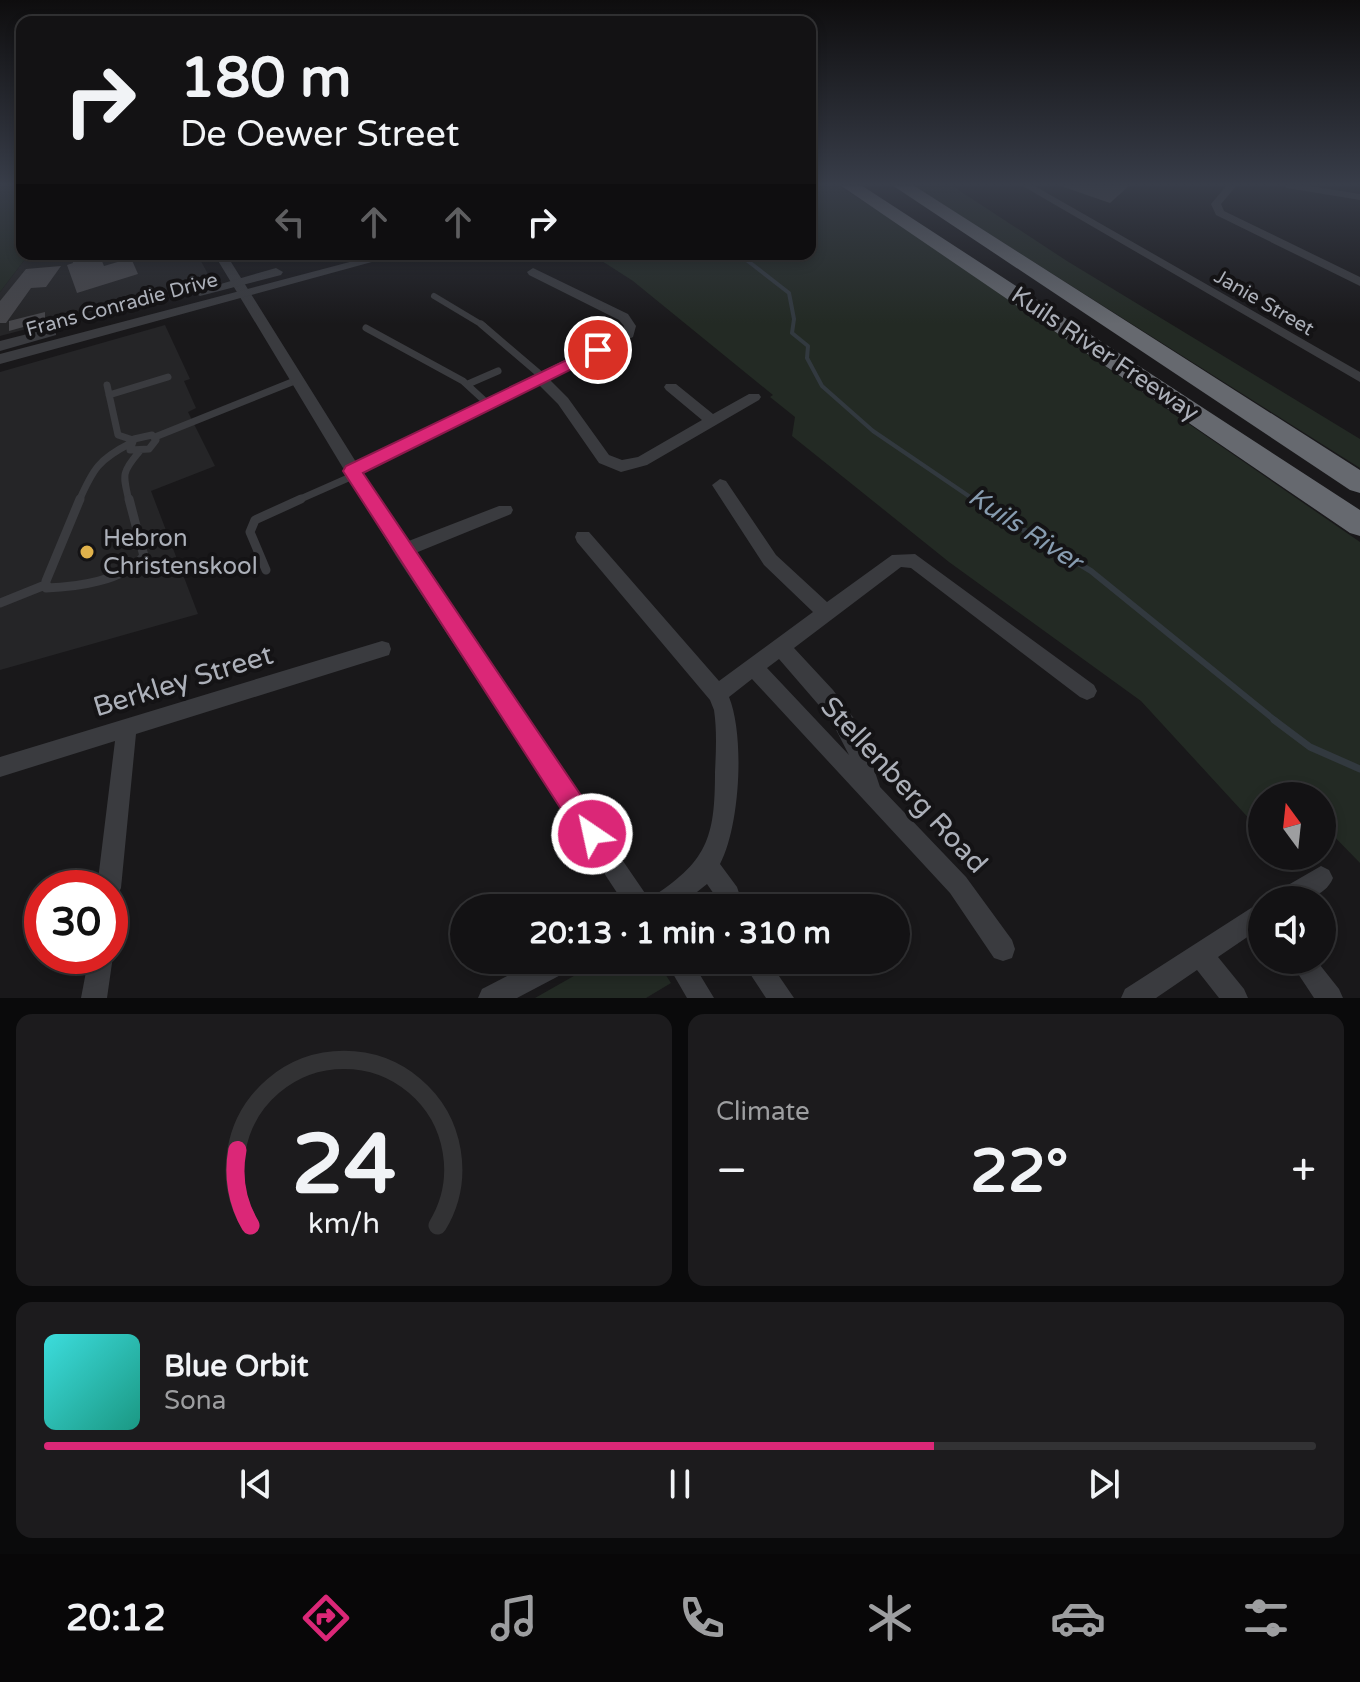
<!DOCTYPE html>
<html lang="en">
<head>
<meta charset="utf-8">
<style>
	:root { --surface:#131214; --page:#1c1b1d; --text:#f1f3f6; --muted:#9d9ea0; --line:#323234; --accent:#db2777 }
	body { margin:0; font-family:"Varela Round",sans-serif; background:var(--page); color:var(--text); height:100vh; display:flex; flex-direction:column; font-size:30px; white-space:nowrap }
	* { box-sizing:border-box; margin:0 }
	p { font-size:26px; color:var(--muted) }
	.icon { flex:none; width:44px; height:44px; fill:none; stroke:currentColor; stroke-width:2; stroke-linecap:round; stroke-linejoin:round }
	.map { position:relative; height:998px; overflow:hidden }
	.panel { display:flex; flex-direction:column; gap:16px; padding:16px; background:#0a0a0b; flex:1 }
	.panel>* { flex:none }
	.guide { position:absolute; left:16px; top:16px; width:800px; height:244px; border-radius:16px; box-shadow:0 4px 12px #0003,0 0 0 2px var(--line); background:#131214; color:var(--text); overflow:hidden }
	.needle { width:52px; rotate:345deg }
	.controls { position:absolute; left:1248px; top:782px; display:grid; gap:16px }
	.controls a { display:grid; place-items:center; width:88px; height:88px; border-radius:50%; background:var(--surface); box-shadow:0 4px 12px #0003,0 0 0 2px var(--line); font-size:40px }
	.speed { position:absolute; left:24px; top:870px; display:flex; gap:16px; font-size:40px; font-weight:700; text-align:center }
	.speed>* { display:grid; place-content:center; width:104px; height:104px; border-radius:50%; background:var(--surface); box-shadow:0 4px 12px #0003,0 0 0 2px var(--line); line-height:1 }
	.speed .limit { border:12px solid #d22; background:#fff; color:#111 }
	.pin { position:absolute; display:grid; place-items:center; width:68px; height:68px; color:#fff; margin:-34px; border:4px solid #fff; border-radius:50%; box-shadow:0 2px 8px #0007 }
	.me { position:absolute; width:88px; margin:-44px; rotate:326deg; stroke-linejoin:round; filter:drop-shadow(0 0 6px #0008) }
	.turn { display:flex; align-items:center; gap:28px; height:168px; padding:0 32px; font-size:36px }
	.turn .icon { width:104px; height:104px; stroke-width:2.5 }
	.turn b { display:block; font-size:56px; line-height:68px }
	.lanes { display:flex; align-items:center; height:76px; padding:0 32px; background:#0003; justify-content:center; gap:40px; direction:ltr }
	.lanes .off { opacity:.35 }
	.big { font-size:60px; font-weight:700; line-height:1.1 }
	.panel .card { flex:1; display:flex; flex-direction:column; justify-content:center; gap:12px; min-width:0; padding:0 28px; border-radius:16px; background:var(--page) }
	.panel .dial { align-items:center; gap:0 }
	.dial svg { height:208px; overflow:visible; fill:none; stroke:var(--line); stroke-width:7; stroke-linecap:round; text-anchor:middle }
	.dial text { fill:var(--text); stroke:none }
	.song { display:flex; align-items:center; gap:24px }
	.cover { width:96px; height:96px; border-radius:12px; background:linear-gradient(135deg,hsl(180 70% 55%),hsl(170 70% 35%)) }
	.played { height:8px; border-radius:4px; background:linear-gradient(90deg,var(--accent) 70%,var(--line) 70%) }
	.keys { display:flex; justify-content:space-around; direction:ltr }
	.heat { display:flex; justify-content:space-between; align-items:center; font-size:44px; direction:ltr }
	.panel .tiles { flex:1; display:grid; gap:16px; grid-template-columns:1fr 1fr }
	.card:last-child { grid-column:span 2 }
	.trip { position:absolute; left:450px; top:894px; width:460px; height:80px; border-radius:40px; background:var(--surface); box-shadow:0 4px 12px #0003,0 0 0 2px var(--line); font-weight:700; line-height:80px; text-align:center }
	.tab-bar { display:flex; height:128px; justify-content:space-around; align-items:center; background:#080708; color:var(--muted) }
	.tab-bar .icon { width:56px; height:56px }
	.tab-bar .current { color:var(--accent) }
	.tab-bar b { font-size:36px; color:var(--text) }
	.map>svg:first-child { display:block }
	.built { fill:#252527 }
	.green { fill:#232a24 }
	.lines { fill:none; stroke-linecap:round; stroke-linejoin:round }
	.stream-far2 { stroke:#32393f; stroke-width:4 }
	.stream-far1 { stroke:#32393f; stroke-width:6 }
	.stream { stroke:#32393f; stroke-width:7 }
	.building { fill:#46464a }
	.service-far2 { stroke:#3a3b3f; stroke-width:6 }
	.service-far1 { stroke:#3a3b3f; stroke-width:7 }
	.service { stroke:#3a3b3f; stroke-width:9 }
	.minor { fill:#3a3b3f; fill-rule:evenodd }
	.tertiary { fill:#3a3b3f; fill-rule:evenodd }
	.motorway { fill:#66696f; fill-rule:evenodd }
	.route { fill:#db2777; stroke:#8e194d; stroke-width:2 }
	.poi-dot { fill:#e0b24b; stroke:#141315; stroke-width:3 }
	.labels { text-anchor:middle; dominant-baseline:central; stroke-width:8; stroke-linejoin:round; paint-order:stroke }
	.far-street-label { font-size:20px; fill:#acb0b9; stroke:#141315 }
	.street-label { font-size:24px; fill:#acb0b9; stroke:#141315 }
	.poi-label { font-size:24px; fill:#acb0b9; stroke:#141315; text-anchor:start }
	.water-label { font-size:26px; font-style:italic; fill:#879cb0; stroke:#141315 }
	.near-street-label { font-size:28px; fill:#acb0b9; stroke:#141315 }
</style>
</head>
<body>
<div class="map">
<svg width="1360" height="998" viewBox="0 0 1360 998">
	<rect width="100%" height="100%" fill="#19181a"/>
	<path class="built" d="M29,254H197L208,274L201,283L0,336V292Z
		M165,325L190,379L184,381L196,408L188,412L215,466L151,491L198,614L0,670V372Z"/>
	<path class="green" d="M0,185H22V254H29L0,292Z
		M810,185H837L887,216L1360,542V863L1322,824V796H1262V819L1254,824L1141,701L949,562L792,436L795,417L770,397L773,395L633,281L591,254H810Z
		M912,185H951L1067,261L1360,439V468Z
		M602,960H656L671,983L646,998H535Z"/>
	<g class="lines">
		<path class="stream-far2" d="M744,254V258L789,293L794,319L792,333L808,346L807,358L822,386L873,431L976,501"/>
		<path class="stream-far1" d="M973,499L1091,571L1277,722"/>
		<path class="stream" d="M1274,720L1310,747L1360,769"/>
	</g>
	<path class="building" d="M1058,185H1130L1110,203Z
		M70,254H99L104,266L131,258L138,274L77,293L67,265L73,263Z
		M61,266L46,287L31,288L6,323H0V301L26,269Z
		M45,312V321L9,331V321Z"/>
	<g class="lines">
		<path class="service-far2" d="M434,296L484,326"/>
		<path class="service-far1" d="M481,324L543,377
			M366,328L463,381L488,404
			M468,384L498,371
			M107,385L118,435L133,440
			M109,395L168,377
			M152,435L156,440L149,449L130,450L134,439Z
			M155,437L297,380
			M79,501C93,469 99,459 131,443
			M129,501C123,475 121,473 139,452
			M296,501L355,475"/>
		<path class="service" d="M80,499L46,581V588C77,587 123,581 144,556L129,499
			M266,570L250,532L255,520L301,499
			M0,603L45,585"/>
		<path class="minor" d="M1021,185H1033L1360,372V382Z
			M1227,185H1237L1221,204L1224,211L1360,277V286L1216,215L1211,204Z
			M1282,185H1303L1360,194V200L1287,188Z
			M214,254H226L356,462L622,332L624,326L619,320L529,275L527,272L533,268L628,314L636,326L633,337L549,379L568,398L609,455L622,460L638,457L702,420L666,390L664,387L666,384H676L713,414L749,394H759L761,397L759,400L647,465L621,472L599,463L558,404L538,384L362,473L406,542L499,506H511L513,510L511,514L413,554L649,899C707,862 715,839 715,772C716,751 717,730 714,710L710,700L577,542L575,537L577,532H589L719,681L813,612L764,565L712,485L720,479L726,481L776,555L827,602L892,555L915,554L1094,685L1097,691L1094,697L1087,700L1080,697L911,568L901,567L794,648L833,690L855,720L866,745L880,787L966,877L1012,940L1015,949L1012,958L1003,961L994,958L950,893L752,679L729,697C745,736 740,826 720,864L737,887L744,908H720L718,900L707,884L677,908H627L396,556ZM779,659L830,718L849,755L767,668Z
			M382,641L389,643L391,649L389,655L136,734L121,888L117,896L110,899V888H97L115,741L0,777V757Z
			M1321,866L1329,870L1333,878C1323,902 1294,900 1272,900L1276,892Z
			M1262,901V927L1218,957L1244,989L1248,998H1219L1197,970L1156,998H1121L1125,989Z
			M110,948L113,956L107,998H81L89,956H110Z
			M538,960H575L572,969L517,998H478L482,989Z
			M665,960H691L714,998H687Z
			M741,960H768L794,998H766Z
			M1289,960H1316L1339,989L1343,998H1314Z"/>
		<path class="tertiary" d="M380,254H401L0,364V354Z
			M276,268L283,272L281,275L200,296L193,292Z
			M51,328L56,329V335L0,351V341Z"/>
		<path class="motorway" d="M840,185H861L1360,510V536L1350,533Z
			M892,185H913L1360,470V493L1350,490Z"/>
	</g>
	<linearGradient id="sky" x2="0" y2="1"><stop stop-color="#0e0d0e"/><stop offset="0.57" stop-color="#383d49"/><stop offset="1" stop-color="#383d49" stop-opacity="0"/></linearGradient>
	<rect width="1360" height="324" fill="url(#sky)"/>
	<path class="route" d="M598,345L604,346V353L363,473L601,825L604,834L601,843L592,847L583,843L343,471L346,466Z"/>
	<circle class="poi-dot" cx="87" cy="552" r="8"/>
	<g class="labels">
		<g class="far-street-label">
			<text transform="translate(1264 303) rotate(30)">Janie Street</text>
			<text transform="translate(122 305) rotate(-15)">Frans Conradie Drive</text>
		</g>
		<g class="street-label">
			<text transform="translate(1105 354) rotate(34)">Kuils River Freeway</text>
		</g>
		<g class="poi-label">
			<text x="103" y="538">Hebron<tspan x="103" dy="28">Christenskool</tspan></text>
		</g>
		<g class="water-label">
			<text transform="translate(1025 529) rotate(33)">Kuils River</text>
		</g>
		<g class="near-street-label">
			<text transform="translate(183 681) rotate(-17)">Berkley Street</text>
			<text transform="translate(904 785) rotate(47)">Stellenberg Road</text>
		</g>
	</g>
</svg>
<div class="controls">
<a><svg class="needle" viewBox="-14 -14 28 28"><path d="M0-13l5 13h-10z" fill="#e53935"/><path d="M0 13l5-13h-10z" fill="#9d9ea0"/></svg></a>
<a><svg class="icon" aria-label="sound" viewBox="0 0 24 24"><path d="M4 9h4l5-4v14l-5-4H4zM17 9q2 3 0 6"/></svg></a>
</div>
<div class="speed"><div class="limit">30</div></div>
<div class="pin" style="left:598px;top:350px;background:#d93025"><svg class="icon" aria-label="arrive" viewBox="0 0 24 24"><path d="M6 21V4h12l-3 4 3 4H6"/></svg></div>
<svg class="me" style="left:592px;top:834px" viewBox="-20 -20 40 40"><circle r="17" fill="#db2777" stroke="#fff" stroke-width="3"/><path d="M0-11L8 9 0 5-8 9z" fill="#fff"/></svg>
<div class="trip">20:13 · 1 min · 310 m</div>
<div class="guide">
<div class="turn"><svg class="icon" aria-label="right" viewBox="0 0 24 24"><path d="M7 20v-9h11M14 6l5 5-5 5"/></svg><div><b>180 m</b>De Oewer Street</div></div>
<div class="lanes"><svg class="icon off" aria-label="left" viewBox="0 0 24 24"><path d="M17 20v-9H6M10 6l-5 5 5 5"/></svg><svg class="icon off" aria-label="ahead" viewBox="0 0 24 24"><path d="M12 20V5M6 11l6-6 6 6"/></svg><svg class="icon off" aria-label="ahead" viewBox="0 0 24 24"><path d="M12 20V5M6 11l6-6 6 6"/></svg><svg class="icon" aria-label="right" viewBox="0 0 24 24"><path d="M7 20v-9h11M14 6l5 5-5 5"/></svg></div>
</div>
</div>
<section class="panel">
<div class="tiles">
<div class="card dial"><svg viewBox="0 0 100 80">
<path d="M14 69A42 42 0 1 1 86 69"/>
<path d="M14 69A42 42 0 0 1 9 40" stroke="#db2777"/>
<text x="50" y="56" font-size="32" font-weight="700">24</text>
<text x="50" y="72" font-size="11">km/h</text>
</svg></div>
<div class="card"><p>Climate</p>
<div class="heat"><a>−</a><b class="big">22°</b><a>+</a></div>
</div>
<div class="card">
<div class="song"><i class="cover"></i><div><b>Blue Orbit</b><p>Sona</p></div></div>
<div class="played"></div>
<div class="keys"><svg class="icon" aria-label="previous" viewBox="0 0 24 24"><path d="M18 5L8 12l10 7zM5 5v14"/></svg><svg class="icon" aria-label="pause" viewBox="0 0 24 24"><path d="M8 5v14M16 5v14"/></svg><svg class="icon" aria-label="next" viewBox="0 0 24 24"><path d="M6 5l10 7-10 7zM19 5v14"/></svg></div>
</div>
</div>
</section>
<nav class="tab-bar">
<b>20:12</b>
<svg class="icon current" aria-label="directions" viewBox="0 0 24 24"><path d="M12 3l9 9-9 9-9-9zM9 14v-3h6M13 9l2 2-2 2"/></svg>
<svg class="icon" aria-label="music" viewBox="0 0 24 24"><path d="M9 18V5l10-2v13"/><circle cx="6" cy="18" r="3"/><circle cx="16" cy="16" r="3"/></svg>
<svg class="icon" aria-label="phone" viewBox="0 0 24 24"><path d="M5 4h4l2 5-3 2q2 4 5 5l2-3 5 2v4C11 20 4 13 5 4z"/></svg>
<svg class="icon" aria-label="climate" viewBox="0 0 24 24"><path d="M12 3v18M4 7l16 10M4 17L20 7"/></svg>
<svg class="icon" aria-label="car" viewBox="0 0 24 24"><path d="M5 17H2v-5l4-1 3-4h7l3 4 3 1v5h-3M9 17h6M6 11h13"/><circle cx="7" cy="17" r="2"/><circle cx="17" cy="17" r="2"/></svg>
<svg class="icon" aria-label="filters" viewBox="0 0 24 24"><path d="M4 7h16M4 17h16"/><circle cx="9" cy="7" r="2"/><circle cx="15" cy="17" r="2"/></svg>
</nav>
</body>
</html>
